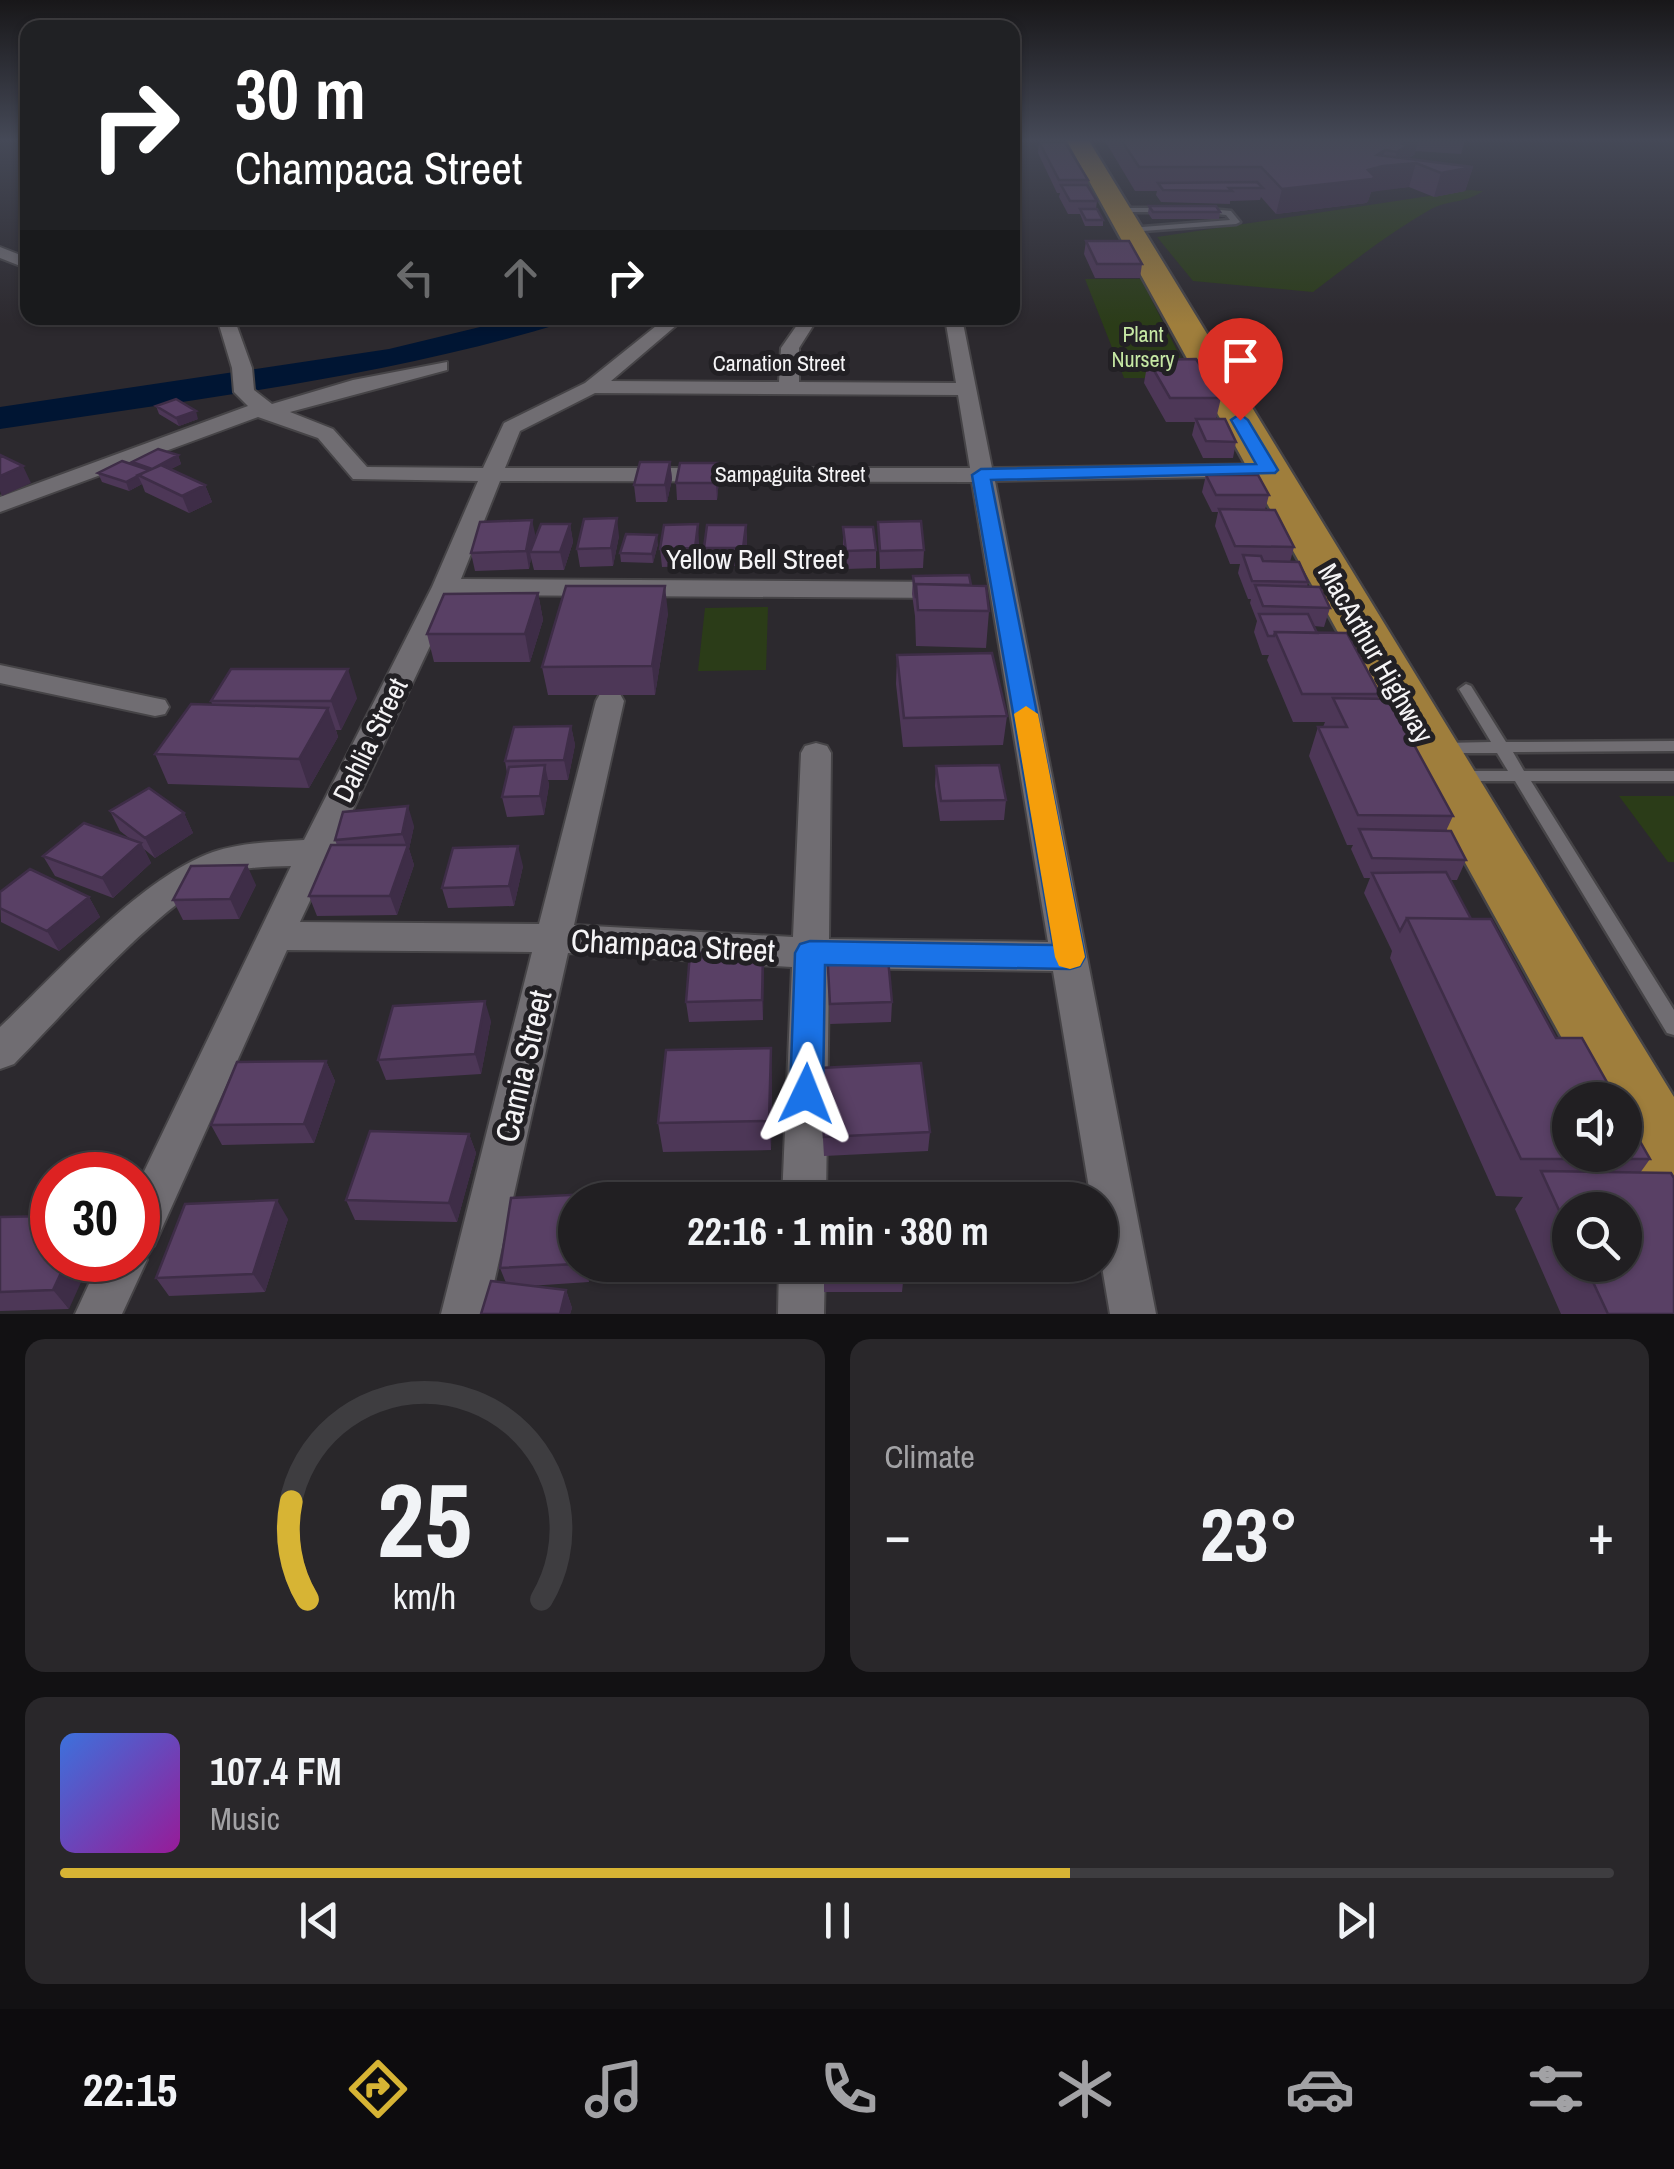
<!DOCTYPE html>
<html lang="en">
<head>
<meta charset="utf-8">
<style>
	:root { --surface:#211f22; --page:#29272a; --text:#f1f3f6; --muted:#a2a2a5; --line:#3e3d40; --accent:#d7b434 }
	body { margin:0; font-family:"Archivo Narrow",sans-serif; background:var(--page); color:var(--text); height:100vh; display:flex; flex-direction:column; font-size:38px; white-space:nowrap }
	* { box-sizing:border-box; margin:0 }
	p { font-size:32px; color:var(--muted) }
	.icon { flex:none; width:55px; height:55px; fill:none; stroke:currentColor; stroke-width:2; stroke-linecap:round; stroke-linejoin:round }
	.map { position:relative; height:1314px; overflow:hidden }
	.sheet { display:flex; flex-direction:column; gap:25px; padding:25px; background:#121113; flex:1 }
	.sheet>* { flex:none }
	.guide { position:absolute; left:20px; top:20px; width:1000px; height:305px; border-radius:20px; box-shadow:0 2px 8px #0004,0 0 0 2px var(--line); background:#202124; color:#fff; overflow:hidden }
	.fabs { position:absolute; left:1552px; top:1082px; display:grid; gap:20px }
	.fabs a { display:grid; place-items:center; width:90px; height:90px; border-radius:50%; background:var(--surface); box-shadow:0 2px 8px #0004,0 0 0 2px var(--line); font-size:50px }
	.speed { position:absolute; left:30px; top:1152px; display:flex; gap:20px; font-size:50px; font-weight:700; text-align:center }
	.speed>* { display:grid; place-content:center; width:130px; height:130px; border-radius:50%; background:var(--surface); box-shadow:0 2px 8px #0004,0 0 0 2px var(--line); line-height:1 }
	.speed .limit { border:15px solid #d22; background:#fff; color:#111 }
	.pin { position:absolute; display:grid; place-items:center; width:85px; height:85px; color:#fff; margin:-102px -42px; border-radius:50% 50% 50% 0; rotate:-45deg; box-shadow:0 0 10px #0007 }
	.pin .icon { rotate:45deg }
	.me { position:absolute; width:110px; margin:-55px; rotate:2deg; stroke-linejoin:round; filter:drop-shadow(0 0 8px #0008) }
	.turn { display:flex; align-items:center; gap:35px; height:210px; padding:0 50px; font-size:45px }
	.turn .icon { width:130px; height:130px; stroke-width:2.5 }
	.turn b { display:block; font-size:70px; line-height:85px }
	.lanes { display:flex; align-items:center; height:95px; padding:0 50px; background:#0003; justify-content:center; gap:50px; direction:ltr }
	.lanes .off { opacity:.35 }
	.big { font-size:75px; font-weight:800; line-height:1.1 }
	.sheet .widget { flex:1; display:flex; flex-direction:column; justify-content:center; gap:15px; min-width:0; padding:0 35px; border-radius:20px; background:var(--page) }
	.sheet .dial { align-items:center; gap:0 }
	.dial svg { height:260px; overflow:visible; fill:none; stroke:var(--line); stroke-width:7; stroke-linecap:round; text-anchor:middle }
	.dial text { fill:var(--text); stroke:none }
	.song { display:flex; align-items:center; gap:30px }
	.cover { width:120px; height:120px; border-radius:15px; background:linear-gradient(135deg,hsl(220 70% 55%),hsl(300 70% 35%)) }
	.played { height:10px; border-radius:5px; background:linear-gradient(90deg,var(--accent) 65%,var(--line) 65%) }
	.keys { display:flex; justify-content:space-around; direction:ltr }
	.heat { display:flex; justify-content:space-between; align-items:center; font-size:55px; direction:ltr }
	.sheet .tiles { flex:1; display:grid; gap:25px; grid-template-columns:1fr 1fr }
	.widget:last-child { grid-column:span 2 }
	.trip { position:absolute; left:558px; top:1182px; width:560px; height:100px; border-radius:50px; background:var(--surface); box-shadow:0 2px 8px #0004,0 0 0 2px var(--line); font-weight:800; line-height:100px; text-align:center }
	.menu { display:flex; height:160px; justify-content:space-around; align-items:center; background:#0d0c0e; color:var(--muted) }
	.menu .icon { width:70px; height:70px }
	.menu .on { color:var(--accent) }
	.menu b { font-size:45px; color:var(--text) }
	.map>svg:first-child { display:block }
	.green { fill:#2b3c18 }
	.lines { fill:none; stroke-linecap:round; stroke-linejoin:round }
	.river { fill:#001533; fill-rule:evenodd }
	.lane-casing { stroke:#464447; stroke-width:5 }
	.street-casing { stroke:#464447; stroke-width:4 }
	.highway-casing { stroke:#464447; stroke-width:5 }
	.lane { fill:#706d72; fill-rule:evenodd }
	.street { fill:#706d72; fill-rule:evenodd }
	.highway { fill:#9f7e3c; fill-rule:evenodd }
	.wall { fill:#4d3757; fill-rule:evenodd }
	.shaded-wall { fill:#3e2d47 }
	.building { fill:#594065; stroke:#3e2d47; stroke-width:2.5 }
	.route { fill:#1a73e8; stroke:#114b97; stroke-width:2.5 }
	.slow { fill:#f59e0b }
	.labels { text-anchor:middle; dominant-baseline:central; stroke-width:10; stroke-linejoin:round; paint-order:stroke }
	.far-park-label { font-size:22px; fill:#c6e8a4; stroke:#222024 }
	.far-street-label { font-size:22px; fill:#f5f4f6; stroke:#222024 }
	.street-label { font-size:28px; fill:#f5f4f6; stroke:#222024 }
	.near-street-label { font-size:32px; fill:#f5f4f6; stroke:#222024 }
</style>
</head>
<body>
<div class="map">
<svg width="1674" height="1314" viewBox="0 0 1674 1314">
	<rect width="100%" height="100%" fill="#2c292e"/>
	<path class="green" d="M1469,190L1483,191C1467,203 1448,200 1431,209C1389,233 1351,263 1313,292L1193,281L1157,237Z
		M1085,279H1141L1191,378H1124Z
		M768,607L766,670L698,671L705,608Z
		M1619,796H1674V862H1668Z"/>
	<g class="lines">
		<path class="river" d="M517,318H563L559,324C377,379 187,400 0,429V407L389,349Z"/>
		<defs>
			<path id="lane" d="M1116,208H1166L1170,210L1166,212H1116Z
				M1199,208L1231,211L1240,222L1236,224L1130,232L1126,230L1130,228L1230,220L1226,215L1202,212H1199Z
				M1466,684L1471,686L1506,742L1674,741V751L1513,752L1524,771H1674V781H1531L1674,1010V1035L1667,1033L1515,781H1460L1455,780L1452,776L1455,772L1460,771H1508L1497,753H1443L1438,752L1435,748L1438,744L1443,743L1491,742L1459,689Z"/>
			<path id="street" d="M0,247L28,258V269L0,258Z
				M217,318H234L252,368L254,390L272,404L353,380L447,362V370L290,412L333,429L367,467L483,468L504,423L585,383L666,318H685L611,381L779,382L781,348L802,318H818L799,348V382L956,383L945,318H962L992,468L1277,464L1280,469L1269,476L995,481L1156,1314H1110L1100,1255V1200H1091L1053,971L829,968L826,1200H782L792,967L568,953L487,1314H441L532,952L287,950L154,1246L143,1251L147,1260L122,1314H75L100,1260H138V1184L291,866C271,867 248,866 229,873C167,894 64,1014 14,1064L0,1069V1027C58,973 138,879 213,852C242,842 274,842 304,840L432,587L478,481L353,479L318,438L258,417L0,512V497L248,406L234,392L232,368ZM595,393L958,395L970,468H505L520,431ZM500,481L972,482L1048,942L829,939L831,753L827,746L816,743L805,746L801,753L793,937L574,925L624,701L620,694H600L596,701L539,924L300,922L454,595L949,598L962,590L949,582L461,579Z
				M0,665L155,698L165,700L169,707L165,714L155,716L0,683Z
				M779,1265H825L824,1314H778Z"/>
			<path id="highway" d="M1067,141H1089L1674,1097V1203C1621,1183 1625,1150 1625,1100H1596Z"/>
		</defs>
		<use href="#lane" class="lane-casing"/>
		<use href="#street" class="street-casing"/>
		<use href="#highway" class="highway-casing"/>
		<use href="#lane" class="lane"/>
		<use href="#street" class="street"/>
		<use href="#highway" class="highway"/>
	</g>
	<path class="wall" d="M1039,141H1059L1088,180V186L1097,201L1096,209L1103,220V226H1085L1080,214H1068L1059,197L1060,193H1057L1038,153Z
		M1105,141H1465L1461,154L1415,151V154L1408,159L1473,167L1465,191L1434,197L1409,187L1377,190L1371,192L1368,201L1366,203L1276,214L1261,197L1260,200L1230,201V204L1161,202L1156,195L1157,191H1135Z
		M1149,206L1220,212L1219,219H1152L1148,213Z
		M1086,241L1142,264L1140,278H1095L1084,254Z
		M1148,360L1221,398L1216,419L1236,442L1233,458H1203L1192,435L1195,422H1166L1144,383Z
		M156,406L198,419L179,426L159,414Z
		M178,455L181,464L171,469L205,485L212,502L189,513L145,492L142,484L129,491L102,482L98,473L133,465L132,462Z
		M670,462L672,479L667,502H636L634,485Z
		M718,463L719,480L717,500H677L676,483Z
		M1206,475L1269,495L1265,510L1294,547L1290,562L1308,582L1307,587L1330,608L1324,627L1314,626L1317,633L1380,694L1378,698L1453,816L1446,831L1466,860L1457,880H1450L1471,919L1556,1038L1650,1159L1640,1173L1674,1314H1561L1515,1209L1523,1197L1496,1196L1390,958L1392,951L1364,893L1370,878H1364L1351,849L1353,845H1347L1309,756L1318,727H1323L1325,722H1293L1267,660L1269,655H1262L1254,632L1257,621L1250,603L1251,599H1248L1238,573L1240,564H1230L1215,526L1218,512H1212L1202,492ZM1570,1210L1625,1265H1570Z
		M878,522L924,550L923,568L880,569Z
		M570,524L573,542L564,570H534L531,558L529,569L475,571L471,553L535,539Z
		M746,525L747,542L744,566H705L704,548Z
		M843,527L876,550V568L846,569L843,545Z
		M619,536L613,566L580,567L577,549Z
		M699,542L697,566L662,567L660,549Z
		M658,544L653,563L621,562L620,553Z
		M913,576L971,585L989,611L986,648L916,646L915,616L912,594Z
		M538,593L543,620L530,662H434L427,634Z
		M668,613L655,695H548L542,667Z
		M897,655L1007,716L1003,745L903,747L896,684Z
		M357,698L341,730H336L338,737L309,788L168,784L155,754L212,704L211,701Z
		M571,726L575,745L568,780H548L549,785L544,815L507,817L502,797L507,773L505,761Z
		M936,766L1006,800L1004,820L940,821L935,786Z
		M110,811L184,813L193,833L155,858L144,849L151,863L113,898L55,876L43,856L133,841L120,831Z
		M414,826L409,849L414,865L397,915L317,916L309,896L337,845L335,840Z
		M523,866L514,906L448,908L442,888Z
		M256,885L239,919L183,920L173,900Z
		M0,892L89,897L100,917L59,951L1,922Z
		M827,950L892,1002L891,1022L830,1024Z
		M763,951V1020L689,1022L686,1002Z
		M491,1021L481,1074L386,1080L378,1060Z
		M326,1061L335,1081L314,1143L222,1145L211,1125Z
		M772,1078L771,1150L663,1152L658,1123Z
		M820,1088L930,1132L928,1151L824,1156Z
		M469,1134L476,1153L457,1222L355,1220L346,1200Z
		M589,1194L591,1200H575V1265H590L589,1282L529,1286L566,1290L572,1308L570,1314H481L491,1281L506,1283L500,1268L511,1198Z
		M0,1217L69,1309L0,1311Z
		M288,1219L265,1292L169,1296L156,1278Z
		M824,1265L904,1273L902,1292H824Z"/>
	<path class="shaded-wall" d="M1408,141H1418L1415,154L1404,162L1416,163L1409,187L1371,192L1368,201L1366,203L1276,214L1282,189L1368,170L1377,155L1385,150L1380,167L1393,165L1397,152Z
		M1473,167L1465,191L1434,197L1441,173Z
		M196,411L198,419L179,426L176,418Z
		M178,455L181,464L155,477L152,469Z
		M670,462L672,479L667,502L665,485Z
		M718,463L719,480L717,500L716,483Z
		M23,466L31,483L2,496L0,491V476Z
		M138,476L142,484L129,491L126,482Z
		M205,485L212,502L189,513L182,496Z
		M617,518L619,536L613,566L611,548Z
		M532,520L536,538L530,552L531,558L529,569L526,551Z
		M570,524L573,542L564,570L560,552Z
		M698,524L699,542L697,566L695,548Z
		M746,525L747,542L744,566L743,548Z
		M657,535L658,544L653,563L652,554Z
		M665,586L668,613L655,695L652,666Z
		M538,593L543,620L530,662L525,634Z
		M348,669L357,698L341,730L331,701Z
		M328,708L338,737L309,788L299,759Z
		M571,726L575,745L568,780L564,760Z
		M545,765L549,785L544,815L540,796Z
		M408,806L414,826L409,849L414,865L397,915L390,896L407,848L402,834Z
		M184,813L193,833L155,858L145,838Z
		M141,843L151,863L113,898L102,878Z
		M518,846L523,866L514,906L509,886Z
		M247,865L256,885L239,919L230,899Z
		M89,897L100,917L59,951L47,931Z
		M763,951L764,971L763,1020L762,1000Z
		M485,1001L491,1021L481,1074L475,1054Z
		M771,1048L772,1078L771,1150L769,1121Z
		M326,1061L335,1081L314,1143L304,1124Z
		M469,1134L476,1153L457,1222L449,1203Z
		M277,1200L288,1219L265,1292L253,1274Z
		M67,1260H91L69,1309L53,1290Z
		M584,1265H590L589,1282Z
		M566,1290L572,1308L570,1314H560Z"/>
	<path class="building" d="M1122,141H1408L1403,144L1408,145L1397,152L1385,150L1377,155L1473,167L1441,173L1416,163L1383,166L1368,170L1375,177L1372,179L1282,189L1261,167H1139Z
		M1039,142H1065L1088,180H1059Z
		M1257,182L1263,188H1229L1232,191L1163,190L1158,183Z
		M1061,185H1087L1097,201H1070Z
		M1149,206H1216L1220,212H1153Z
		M1080,209H1097L1103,220H1086Z
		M1086,241H1129L1142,264H1097Z
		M1196,359L1221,398H1170L1148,360Z
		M176,399L196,411L176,418L156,406Z
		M1196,419H1225L1236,442L1206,441Z
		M158,449L178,455L152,469L132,462Z
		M0,455L23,466L0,476Z
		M122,461L149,470L126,482L98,473Z
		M640,462H670L665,485H634Z
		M680,463H718L716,483H676Z
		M161,465L205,485L182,496L138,475Z
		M1206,475H1258L1269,495H1216Z
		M1219,509L1275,510L1294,547L1235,546Z
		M617,518L611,548L577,549L584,519Z
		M532,520L526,551L471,553L480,522Z
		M921,521L924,550L880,551L878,522Z
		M541,524H570L560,552H530Z
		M698,524L695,548L660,549L664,525Z
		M707,525H746L743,548H704Z
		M843,527H873L876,550L846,551Z
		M626,534L657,535L652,554L620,553Z
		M1243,555L1261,556L1263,561L1299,562L1308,582L1252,581Z
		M969,575L971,585L916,584V598L913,576Z
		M916,584L986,586L989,611L918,610Z
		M1255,585L1320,587L1330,608L1263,606Z
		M566,586H665L652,666L542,667Z
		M538,593L525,634H427L444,594Z
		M1259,614H1308L1317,633L1275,632L1274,636H1268Z
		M1275,632L1347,633L1380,694H1302Z
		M992,653L1007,716L904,718L897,655Z
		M231,669H348L331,701H211Z
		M1333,698L1389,699L1453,816L1358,815L1318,727H1347Z
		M191,704L328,708L299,759L155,754Z
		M571,726L564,760L505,761L514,727Z
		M545,765L540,796L502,797L509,767Z
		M999,765L1006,800L941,801L936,766Z
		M149,788L184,813L145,838L110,811Z
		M408,806L402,834L335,840L343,812Z
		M84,823L141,843L102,878L43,856Z
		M1359,829L1451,831L1466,860L1372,858Z
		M331,845H408L390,896H309Z
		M518,846L509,886L442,888L453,848Z
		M247,865L230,899L173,900L191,866Z
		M30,869L89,897L47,931L0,908V892Z
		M1446,872L1471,919L1407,918L1400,931L1372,873Z
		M1407,918L1491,919L1556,1038H1582L1617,1100H1570V1155H1625V1115L1650,1159H1521Z
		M887,948L892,1002L830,1004L827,950Z
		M763,951L762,1000L686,1002L690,953Z
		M485,1001L475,1054L378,1060L393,1006Z
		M771,1048L769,1121L658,1123L666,1050Z
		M326,1061L304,1124L211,1125L237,1062Z
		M921,1063L930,1132L824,1137L820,1068Z
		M370,1131L469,1134L449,1203L346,1200Z
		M1541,1171L1671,1173L1674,1178V1314H1608L1585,1265H1625V1210H1570V1234Z
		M589,1194V1200H575V1264L500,1268L511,1198Z
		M277,1200L253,1274L156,1278L185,1204Z
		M52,1216V1260H67L53,1290L0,1292V1217Z
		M824,1265H903L904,1273H824Z
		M491,1281L566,1290L560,1314H481Z"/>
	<linearGradient id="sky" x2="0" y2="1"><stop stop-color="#181719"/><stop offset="0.43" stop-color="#454957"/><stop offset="1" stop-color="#454957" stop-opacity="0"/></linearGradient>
	<rect width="1674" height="325" fill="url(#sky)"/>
	<path class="route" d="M1240,414L1248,420L1278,470L1275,473L991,480L1085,957L1080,966L1070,969L825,965L823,1094L818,1105L806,1109L795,1105L790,1094L795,953L800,944L810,941L1053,945L972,475L981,469L1256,464L1231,420Z"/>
	<path class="slow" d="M1026,706L1038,714L1085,957L1080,966L1070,969L1059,966L1055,957L1014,714Z"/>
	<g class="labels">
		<g class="far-park-label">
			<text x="1143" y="334">Plant<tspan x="1143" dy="25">Nursery</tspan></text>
		</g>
		<g class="far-street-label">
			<text x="779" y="363">Carnation Street</text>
			<text x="790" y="474">Sampaguita Street</text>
		</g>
		<g class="street-label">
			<text x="755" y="559">Yellow Bell Street</text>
			<text transform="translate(1376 653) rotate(60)">MacArthur Highway</text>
			<text transform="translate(370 740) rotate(-64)">Dahlia Street</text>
		</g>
		<g class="near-street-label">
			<text transform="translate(673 945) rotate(3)">Champaca Street</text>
			<text transform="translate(523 1066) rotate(-77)">Camia Street</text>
		</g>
	</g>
</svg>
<div class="fabs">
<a><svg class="icon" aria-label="sound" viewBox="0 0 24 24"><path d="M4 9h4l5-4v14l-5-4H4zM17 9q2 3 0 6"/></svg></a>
<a><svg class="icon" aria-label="search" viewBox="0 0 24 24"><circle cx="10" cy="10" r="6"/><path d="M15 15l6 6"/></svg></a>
</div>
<div class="speed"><div class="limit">30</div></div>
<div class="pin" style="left:1240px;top:420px;background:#d93025"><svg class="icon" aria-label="arrive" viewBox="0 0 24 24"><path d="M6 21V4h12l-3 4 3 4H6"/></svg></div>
<svg class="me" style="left:806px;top:1094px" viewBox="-20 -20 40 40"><path d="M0-17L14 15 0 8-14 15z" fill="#1a73e8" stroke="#fff" stroke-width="4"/></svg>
<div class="trip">22:16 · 1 min · 380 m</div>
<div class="guide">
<div class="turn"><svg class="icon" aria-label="right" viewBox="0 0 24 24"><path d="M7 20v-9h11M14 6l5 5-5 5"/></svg><div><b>30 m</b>Champaca Street</div></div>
<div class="lanes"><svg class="icon off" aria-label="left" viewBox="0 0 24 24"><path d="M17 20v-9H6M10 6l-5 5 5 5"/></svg><svg class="icon off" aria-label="ahead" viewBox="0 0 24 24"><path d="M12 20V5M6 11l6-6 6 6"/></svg><svg class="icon" aria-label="right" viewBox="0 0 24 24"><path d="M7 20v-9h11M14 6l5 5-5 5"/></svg></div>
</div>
</div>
<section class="sheet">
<div class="tiles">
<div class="widget dial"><svg viewBox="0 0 100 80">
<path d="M14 69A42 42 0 1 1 86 69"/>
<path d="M14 69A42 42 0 0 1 9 39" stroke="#d7b434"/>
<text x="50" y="56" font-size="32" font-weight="700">25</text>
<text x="50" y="72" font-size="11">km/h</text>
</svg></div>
<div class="widget"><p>Climate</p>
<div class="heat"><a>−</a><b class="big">23°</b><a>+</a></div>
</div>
<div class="widget">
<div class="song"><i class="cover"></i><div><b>107.4 FM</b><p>Music</p></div></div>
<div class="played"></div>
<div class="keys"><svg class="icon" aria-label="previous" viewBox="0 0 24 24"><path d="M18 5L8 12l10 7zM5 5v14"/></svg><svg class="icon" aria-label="pause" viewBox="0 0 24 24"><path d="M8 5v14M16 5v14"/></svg><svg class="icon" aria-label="next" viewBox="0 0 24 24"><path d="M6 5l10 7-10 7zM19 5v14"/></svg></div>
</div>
</div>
</section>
<nav class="menu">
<b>22:15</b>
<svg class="icon on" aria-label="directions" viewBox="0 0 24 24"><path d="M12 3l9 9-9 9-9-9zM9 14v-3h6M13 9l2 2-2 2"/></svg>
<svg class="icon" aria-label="music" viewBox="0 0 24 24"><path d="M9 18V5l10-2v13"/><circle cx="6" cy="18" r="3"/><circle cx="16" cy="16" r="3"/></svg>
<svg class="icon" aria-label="phone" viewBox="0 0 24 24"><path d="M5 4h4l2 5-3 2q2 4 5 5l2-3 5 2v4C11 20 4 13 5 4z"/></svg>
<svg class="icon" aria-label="climate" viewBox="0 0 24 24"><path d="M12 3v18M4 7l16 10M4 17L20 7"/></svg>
<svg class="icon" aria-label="car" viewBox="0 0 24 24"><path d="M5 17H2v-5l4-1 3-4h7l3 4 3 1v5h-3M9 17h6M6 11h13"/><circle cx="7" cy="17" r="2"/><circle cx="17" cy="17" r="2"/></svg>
<svg class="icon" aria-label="filters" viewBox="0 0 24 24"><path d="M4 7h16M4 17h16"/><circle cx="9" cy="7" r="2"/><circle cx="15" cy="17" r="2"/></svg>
</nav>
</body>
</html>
